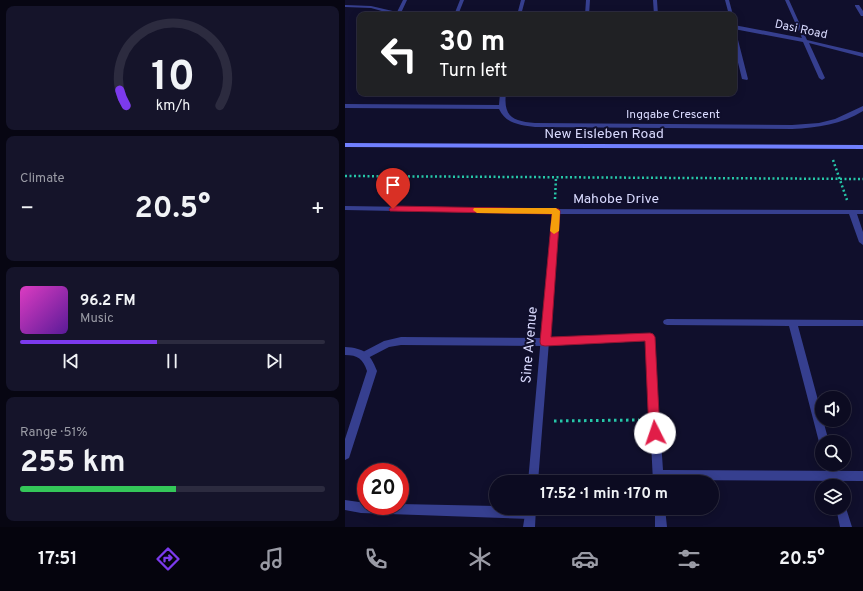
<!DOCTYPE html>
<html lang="en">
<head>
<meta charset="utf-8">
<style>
	:root { --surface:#0c0b21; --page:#15142a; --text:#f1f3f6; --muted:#9a9ba5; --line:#2c2b3f; --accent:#7c3aed }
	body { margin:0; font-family:Overpass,sans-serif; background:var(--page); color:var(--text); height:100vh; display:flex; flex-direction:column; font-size:15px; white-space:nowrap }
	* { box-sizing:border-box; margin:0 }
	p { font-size:13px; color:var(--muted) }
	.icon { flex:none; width:22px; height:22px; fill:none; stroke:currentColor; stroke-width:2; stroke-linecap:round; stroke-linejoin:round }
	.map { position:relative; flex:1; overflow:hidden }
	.sheet { display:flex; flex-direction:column; gap:6px; padding:6px; background:#070612; width:345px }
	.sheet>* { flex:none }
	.banner { position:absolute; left:12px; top:12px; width:380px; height:84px; border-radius:8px; box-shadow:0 2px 10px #0003,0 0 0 1px var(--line); background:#202124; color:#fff; overflow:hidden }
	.tools { position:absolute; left:470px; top:391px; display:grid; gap:8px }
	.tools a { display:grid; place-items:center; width:36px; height:36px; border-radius:50%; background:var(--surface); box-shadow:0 2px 10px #0003,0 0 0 1px var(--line); font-size:20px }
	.speed { position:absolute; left:12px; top:463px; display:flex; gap:8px; font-size:20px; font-weight:700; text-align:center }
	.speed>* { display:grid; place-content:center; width:52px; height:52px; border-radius:50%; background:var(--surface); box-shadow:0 2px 10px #0003,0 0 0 1px var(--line); line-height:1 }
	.speed .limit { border:6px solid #d22; background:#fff; color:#111 }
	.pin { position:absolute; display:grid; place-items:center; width:34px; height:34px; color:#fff; margin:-41px -17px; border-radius:50% 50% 50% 0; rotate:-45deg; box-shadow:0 0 4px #0007 }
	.pin .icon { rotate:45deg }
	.me { position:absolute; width:44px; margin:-22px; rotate:356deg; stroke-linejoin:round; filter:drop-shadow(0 0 3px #0008) }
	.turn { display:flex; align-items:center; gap:14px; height:84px; padding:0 16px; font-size:18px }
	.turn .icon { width:52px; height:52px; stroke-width:2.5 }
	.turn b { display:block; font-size:28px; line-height:34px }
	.big { font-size:30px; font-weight:700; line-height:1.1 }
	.sheet .card { flex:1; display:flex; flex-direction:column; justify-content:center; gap:6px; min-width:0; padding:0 14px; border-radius:8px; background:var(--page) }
	.sheet .dial { align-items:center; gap:0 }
	.dial svg { height:104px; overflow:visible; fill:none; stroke:var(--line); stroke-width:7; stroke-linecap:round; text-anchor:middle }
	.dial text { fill:var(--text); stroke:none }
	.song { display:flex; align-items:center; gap:12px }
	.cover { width:48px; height:48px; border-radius:6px; background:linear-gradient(135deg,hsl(310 70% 55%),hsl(270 70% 35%)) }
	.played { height:4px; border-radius:2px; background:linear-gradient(90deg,var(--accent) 45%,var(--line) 45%) }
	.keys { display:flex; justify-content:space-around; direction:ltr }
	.heat { display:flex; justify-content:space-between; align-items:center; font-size:22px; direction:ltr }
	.charge { height:6px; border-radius:3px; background:linear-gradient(90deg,#34c759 51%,var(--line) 0) }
	.trip { position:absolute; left:144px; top:475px; width:230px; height:40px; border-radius:20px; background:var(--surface); box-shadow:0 2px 10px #0003,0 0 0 1px var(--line); font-weight:700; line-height:40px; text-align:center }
	.menu { display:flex; height:64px; justify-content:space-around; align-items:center; background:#05040d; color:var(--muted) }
	.menu .icon { width:28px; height:28px }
	.menu .on { color:var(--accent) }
	.menu b { font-size:18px; color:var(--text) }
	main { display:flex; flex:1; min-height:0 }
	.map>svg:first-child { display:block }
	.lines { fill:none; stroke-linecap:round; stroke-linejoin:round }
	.path-far1 { stroke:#26c7a8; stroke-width:2.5; stroke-dasharray:2 2.5; stroke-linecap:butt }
	.path { stroke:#26c7a8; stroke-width:3; stroke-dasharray:2.5 3.5; stroke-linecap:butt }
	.service { fill:#363f8f; fill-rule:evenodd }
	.minor { fill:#363f8f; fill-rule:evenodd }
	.secondary { fill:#7180ff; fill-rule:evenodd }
	.route { fill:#e11d48; stroke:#92132f }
	.slow { fill:#f59e0b }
	.labels { text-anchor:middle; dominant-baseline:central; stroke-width:4; stroke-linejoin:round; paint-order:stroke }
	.far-street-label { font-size:12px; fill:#dadbff; stroke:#100f2c }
	.street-label { font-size:14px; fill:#dadbff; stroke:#100f2c }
</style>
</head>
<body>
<main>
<section class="sheet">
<div class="card dial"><svg viewBox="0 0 100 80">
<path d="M14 69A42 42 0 1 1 86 69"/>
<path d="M14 69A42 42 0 0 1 9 57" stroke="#7c3aed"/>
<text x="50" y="56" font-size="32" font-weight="700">10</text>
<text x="50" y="72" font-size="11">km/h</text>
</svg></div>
<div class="card"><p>Climate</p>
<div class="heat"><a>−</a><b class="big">20.5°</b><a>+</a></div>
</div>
<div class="card">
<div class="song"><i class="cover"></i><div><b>96.2 FM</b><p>Music</p></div></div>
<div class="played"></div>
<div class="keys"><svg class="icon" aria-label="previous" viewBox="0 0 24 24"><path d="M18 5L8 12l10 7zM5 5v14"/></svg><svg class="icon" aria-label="pause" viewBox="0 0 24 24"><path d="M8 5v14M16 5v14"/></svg><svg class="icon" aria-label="next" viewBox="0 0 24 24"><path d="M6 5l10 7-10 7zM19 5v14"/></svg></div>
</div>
<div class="card"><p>Range · 51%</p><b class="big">255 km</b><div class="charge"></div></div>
</section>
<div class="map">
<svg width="518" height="527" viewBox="0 0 518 527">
	<rect width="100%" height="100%" fill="#100f2c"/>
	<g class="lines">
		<path class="path-far1" d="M488,160L502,200
			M0,176L518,179
			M210,199L211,178"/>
		<path class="path" d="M209,421L294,420"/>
		<path class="service" d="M305,333L308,334L309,337L318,470L518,471V481L318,480V482H308L301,341L200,346L56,345L44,347L19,360L16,359L14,356L16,353L39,341L56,337L200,338Z
			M0,500L21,503V506H55V504L151,506V508H186L189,509L191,513L189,517L185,519L16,513L0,510Z
			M310,508H320L322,527H310Z"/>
		<path class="minor" d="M58,0H62L56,13L60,15H51L26,8L0,7V5L26,6L52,12Z
			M115,0H119L113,15H109Z
			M176,0H180L176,15H172Z
			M241,0H245L244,15H240Z
			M308,0H312L313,15H309Z
			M380,0H384L388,15H384Z
			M440,0H444L462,40L518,53V57L464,43L480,78L477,80L474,78L458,42L389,29V25L457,38Z
			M510,5H514L518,11V16H516L510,6Z
			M389,34L392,36L403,79L402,80L397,79L389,46Z
			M155,93H161C158,117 168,121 190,123L447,125L474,123L490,119L518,106V111C497,124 472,128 447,129L190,127C175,125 161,124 154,109L0,108V104L154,105Z
			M0,206L191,209L518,210V214H512L518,232V245L514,242L504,214H214L193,482H183L207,214L0,210Z
			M322,319L518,320V326H453L477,415V420H478L484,442H477V446L474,442L444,326L322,325L319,324L318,322L319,320Z
			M0,347C19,348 25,353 32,371L5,455L4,458L0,460V439L22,371C18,359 13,355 0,355Z
			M479,464H489L495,486H485Z
			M499,504L501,508L507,527H495L491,508H499Z
			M181,508H191L190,527H178Z"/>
		<path class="secondary" d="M0,143L518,145V149L0,147Z"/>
	</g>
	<path class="route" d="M48,206L214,209L215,211L206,337L305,333L308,334L310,337L315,433L314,437L310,439L306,437L304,433L300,341L200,346L196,345L195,342L207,214L45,211L44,209Z"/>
	<path class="slow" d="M129,208H211L215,211L214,231L209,234L205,231L207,214L132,213L128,210Z"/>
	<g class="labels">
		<g class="far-street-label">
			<text transform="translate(456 30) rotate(12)">Dasi Road</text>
			<text x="328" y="115">Ingqabe Crescent</text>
		</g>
		<g class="street-label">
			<text x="259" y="134">New Eisleben Road</text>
			<text x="271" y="199">Mahobe Drive</text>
			<text transform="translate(185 345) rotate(-85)">Sine Avenue</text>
		</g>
	</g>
</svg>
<div class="tools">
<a><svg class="icon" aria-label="sound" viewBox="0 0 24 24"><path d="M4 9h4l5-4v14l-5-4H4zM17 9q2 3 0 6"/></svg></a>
<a><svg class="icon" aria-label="search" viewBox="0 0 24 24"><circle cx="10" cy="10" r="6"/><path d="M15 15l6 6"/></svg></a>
<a><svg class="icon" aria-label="layers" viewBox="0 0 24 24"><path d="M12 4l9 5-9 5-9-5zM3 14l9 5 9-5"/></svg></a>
</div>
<div class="speed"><div class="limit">20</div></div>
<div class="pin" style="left:48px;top:209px;background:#d93025"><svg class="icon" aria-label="arrive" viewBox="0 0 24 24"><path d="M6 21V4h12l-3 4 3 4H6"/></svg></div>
<svg class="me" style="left:310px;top:433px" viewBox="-20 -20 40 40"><circle r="19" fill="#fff"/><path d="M0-13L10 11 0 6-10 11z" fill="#e11d48"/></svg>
<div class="trip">17:52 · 1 min · 170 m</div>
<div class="banner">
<div class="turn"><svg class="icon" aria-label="left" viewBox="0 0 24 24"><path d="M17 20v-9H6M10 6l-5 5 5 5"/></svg><div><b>30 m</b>Turn left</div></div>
</div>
</div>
</main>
<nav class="menu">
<b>17:51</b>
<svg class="icon on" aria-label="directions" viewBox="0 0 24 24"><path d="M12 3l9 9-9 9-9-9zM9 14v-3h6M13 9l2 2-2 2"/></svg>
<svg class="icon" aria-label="music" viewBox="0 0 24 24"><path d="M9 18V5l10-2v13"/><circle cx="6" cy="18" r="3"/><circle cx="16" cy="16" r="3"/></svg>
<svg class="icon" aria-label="phone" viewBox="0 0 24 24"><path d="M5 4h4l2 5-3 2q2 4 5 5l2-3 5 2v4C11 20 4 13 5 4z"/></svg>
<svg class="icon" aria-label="climate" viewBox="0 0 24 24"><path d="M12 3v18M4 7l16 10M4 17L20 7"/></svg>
<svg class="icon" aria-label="car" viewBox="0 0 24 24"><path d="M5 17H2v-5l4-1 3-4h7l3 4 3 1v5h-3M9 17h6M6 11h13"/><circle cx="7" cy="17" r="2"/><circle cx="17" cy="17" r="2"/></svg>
<svg class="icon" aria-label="filters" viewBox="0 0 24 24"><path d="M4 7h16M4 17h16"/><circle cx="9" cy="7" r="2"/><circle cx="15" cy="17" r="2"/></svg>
<b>20.5°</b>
</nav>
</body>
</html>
